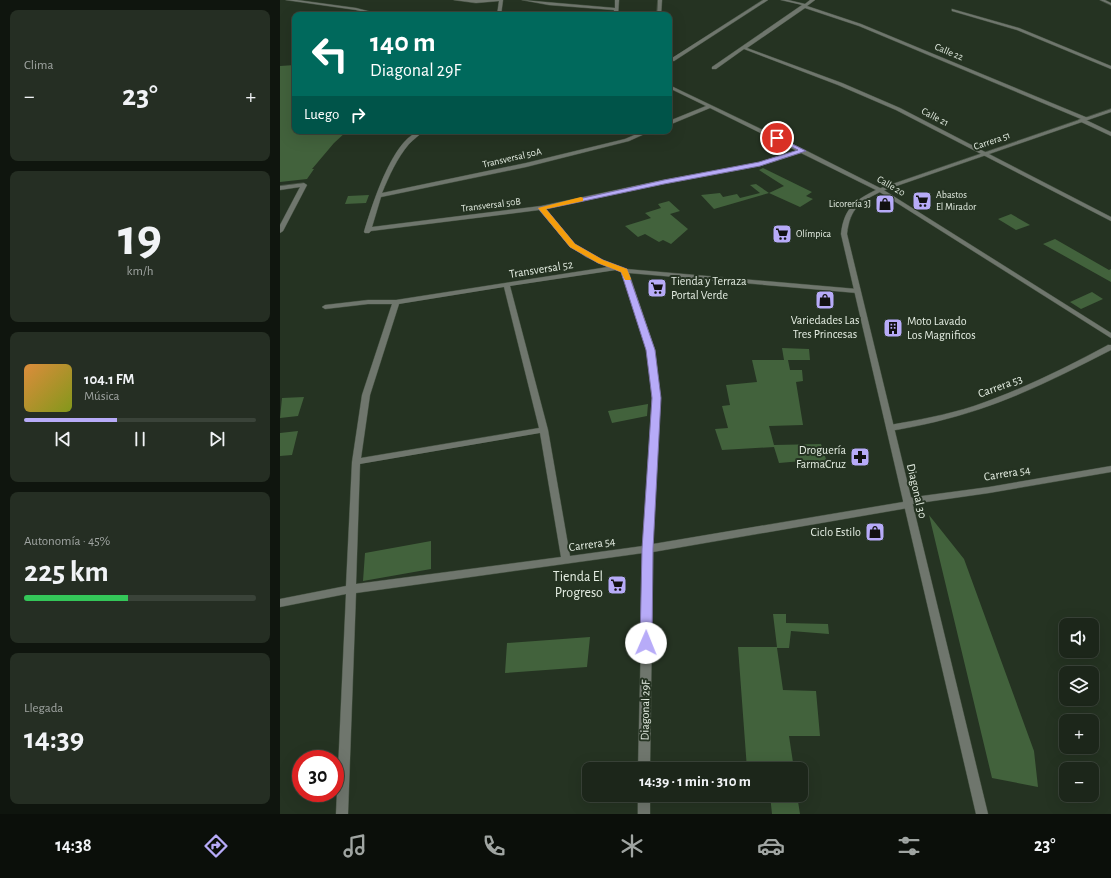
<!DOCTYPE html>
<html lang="es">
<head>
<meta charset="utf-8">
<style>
	:root { --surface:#1c261a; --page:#252e23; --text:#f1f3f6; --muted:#a0a5a2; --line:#3a4339; --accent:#b7abf8 }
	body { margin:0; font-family:"Alegreya Sans",sans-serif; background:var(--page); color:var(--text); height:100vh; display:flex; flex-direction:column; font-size:15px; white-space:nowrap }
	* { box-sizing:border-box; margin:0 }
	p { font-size:13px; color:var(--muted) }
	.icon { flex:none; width:22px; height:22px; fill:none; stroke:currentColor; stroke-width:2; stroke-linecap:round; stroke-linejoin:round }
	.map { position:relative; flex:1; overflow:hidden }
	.details { display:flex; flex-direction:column; gap:10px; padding:10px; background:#0f150e; width:280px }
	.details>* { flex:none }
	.guide { position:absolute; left:12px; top:12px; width:380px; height:122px; border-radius:8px; box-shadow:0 4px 16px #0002,0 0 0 1px var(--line); background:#00695c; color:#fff; overflow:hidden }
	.fabs { position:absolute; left:779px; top:618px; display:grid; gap:8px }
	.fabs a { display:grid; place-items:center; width:40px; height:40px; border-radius:8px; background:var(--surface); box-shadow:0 4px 16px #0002,0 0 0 1px var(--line); font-size:20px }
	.speed { position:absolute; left:12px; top:750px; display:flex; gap:8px; font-size:20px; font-weight:700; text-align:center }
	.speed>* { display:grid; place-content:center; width:52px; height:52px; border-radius:50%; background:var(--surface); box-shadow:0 4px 16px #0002,0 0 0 1px var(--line); line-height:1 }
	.speed .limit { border:6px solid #d22; background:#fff; color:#111 }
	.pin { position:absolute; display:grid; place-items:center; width:34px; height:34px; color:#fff; margin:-17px; border:2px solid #fff; border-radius:50%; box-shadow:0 1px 4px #0007 }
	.me { position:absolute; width:44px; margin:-22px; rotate:1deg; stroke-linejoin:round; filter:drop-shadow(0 0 3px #0008) }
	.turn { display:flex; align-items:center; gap:14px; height:84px; padding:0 12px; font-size:18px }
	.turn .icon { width:52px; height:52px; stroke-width:2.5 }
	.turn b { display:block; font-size:28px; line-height:34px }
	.then { display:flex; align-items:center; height:38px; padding:0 12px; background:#0003; gap:8px; font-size:15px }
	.big { font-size:30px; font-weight:600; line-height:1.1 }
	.details .card { flex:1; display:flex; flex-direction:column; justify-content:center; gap:6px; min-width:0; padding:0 14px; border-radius:8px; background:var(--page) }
	.details .dial { align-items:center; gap:0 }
	.dial b { font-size:52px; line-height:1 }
	.song { display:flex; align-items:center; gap:12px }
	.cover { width:48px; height:48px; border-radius:6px; background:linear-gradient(135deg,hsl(30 70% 55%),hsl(70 70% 35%)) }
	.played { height:4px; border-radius:2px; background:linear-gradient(90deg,var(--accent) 40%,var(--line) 40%) }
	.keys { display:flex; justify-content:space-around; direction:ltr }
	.heat { display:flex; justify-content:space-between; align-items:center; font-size:22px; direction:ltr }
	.charge { height:6px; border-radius:3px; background:linear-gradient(90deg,#34c759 45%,var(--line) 0) }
	.trip { position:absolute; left:302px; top:762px; width:226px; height:40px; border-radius:8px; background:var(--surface); box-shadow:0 4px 16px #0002,0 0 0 1px var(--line); font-weight:600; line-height:40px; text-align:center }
	.tab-bar { display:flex; height:64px; justify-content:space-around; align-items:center; background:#0b0f0a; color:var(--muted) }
	.tab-bar .icon { width:28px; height:28px }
	.tab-bar .active { color:var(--accent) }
	.tab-bar b { font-size:18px; color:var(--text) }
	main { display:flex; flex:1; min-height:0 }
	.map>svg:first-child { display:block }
	.green { fill:#42623c }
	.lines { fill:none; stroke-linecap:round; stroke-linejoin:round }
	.minor-casing { stroke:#445141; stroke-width:1 }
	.tertiary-casing { stroke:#445141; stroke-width:1 }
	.minor { fill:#6f766d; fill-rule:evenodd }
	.tertiary { fill:#6f766d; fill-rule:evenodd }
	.route { fill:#b7abf8; stroke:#776fa1 }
	.slow { fill:#f59e0b }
	.labels { text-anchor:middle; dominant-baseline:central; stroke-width:4; stroke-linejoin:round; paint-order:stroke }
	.far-street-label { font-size:10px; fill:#e4ede2; stroke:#253322 }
	.far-poi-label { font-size:10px; fill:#e4ede2; stroke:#253322; text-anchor:start }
	.street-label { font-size:12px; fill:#e4ede2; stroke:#253322 }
	.poi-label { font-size:12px; fill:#e4ede2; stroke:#253322; text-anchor:start }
	.near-poi-label { font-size:14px; fill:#e4ede2; stroke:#253322; text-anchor:end }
</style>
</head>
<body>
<main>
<section class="details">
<div class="card"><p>Clima</p>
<div class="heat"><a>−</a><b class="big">23°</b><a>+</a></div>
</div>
<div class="card dial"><b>19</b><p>km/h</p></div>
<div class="card">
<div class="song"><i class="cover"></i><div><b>104.1 FM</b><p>Música</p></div></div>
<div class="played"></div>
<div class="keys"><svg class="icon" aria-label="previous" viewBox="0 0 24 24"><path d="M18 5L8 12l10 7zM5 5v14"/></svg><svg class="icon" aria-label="pause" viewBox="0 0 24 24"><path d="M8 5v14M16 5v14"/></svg><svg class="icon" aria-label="next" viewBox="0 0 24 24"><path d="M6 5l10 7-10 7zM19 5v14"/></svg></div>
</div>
<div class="card"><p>Autonomía · 45%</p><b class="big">225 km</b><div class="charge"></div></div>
<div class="card"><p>Llegada</p><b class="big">14:39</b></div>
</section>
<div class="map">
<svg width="831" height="814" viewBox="0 0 831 814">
	<rect width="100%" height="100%" fill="#253322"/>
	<path class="green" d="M15,65V131H67L54,143L32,169H34L27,179L0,182V66Z
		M483,168L532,192L526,196L533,199L520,207L489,193L434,209L421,195L440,193L443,197L457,194L460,198L480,193L470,185L476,184L489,193L504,186L479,170Z
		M89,195L86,203L65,204L68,196Z
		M389,201L400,211L390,214L408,229L391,244L383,240L379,242L365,234L358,237L345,226L371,218L365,213L381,208L378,204Z
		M731,214L750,225L736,230L718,219Z
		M775,239L829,270L831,269V282L763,244Z
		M812,292L823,299L801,309L790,302Z
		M502,348L529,349L530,360H508L510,370H522L523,381L516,382L523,425L489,426L494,445L541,444L548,465L524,467L522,461L499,463L494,447L442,450L435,429L448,428L442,406L450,405L446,385L477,382L472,360H504Z
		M24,397L18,416L0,418L2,398Z
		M368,404L367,416L332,423L328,411Z
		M18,431L12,455L0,456V433Z
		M649,515L684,559L754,751L758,787L712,778Z
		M151,541V569L83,581L85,553Z
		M493,614H506V623L548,624L549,634L511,631L509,648H497L503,690L536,691L540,736H509L514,769H467L458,647H497Z
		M310,637L307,667L225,673L227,643Z
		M490,795H517L520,814H492Z"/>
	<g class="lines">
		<defs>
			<path id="minor" d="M6,0H17L76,8L103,15H96L76,10Z
				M174,0H223L221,15H217L219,1L196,3Z
				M242,0L335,8V0H339L338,15H334V10L269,5Z
				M378,0H382L381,15H377Z
				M483,0H488L394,61L389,60V58H392Z
				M501,0H508L525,4L530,0H535L527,6L581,24L808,118L809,119L806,120L831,132V136L829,135L799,121L798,120L801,119L579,26L525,8L467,48L562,83L620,108L831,217V221L616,110L558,85L464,49L436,69H432V67L522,5Z
				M672,9L739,28L831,66V69L737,30L672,11Z
				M389,85L525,150L602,189L831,333V338L598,191L521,153L480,166L383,184L265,209L294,244L310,255L346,269L577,289L580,291L577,293L349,273L375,350L380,398L373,544L623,502L624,499L627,498L709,487L831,466V472L709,493L632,504L631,507L628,508L373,552L370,769H358L363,553L76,593L68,814H56L66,594L0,607V599L66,586L72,462L82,395L112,304H88L45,309L42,307L45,305L88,300H116L328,267L306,257L290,246L259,210L91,231L89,233H85L84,232C91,209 114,131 144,131C139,135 134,139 129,144C117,158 109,176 102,193L246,163L345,139L364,131H371L349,141L246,167L101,197L92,227L261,206L383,180L479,163L517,151L430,108L389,125V121L426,106L389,88ZM336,270L342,272L367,350L372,398L363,546L290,556L268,430L230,286ZM224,287L259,428L81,458L90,395L119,304ZM260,433L281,557L76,584L80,464Z
				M24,183L27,185L3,231L0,233V225L20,187L0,190V186Z
				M828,345H831V350C788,372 745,394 700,409C670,419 640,426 610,431L606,428L610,425C638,420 666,415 694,406C741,390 785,368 828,345Z
				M358,795H370V814H358Z"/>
			<path id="tertiary" d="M820,0H825L831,3V5Z
				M831,109V112L602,191C580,202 570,208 567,234L708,814H696L561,234C564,208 575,200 598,189Z"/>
		</defs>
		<use href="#minor" class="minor-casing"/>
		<use href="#tertiary" class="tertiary-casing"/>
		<use href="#minor" class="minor"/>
		<use href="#tertiary" class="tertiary"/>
	</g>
	<path class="route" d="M497,136L526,151L480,166L384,184L266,209L295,244L323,260L347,269L375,350L381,398L373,549L372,643L370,647L366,649L362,647L360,643L362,549L372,398L366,350L341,272L318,263L290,247L258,208L384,180L479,162L518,150L495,139L494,138Z"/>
	<path class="slow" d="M301,197L303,198V201L266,209L295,244L323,260L347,269L351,279L350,280H345L341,272L318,263L290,247L258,208Z"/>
	<defs>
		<symbol id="supermarket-square" viewBox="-11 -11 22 22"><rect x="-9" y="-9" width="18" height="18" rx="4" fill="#b7abf8" stroke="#253322"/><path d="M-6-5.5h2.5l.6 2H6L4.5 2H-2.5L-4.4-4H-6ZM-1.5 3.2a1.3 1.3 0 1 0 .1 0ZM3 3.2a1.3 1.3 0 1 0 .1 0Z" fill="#111"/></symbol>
		<symbol id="shop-square" viewBox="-11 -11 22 22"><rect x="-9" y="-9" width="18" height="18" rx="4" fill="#b7abf8" stroke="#253322"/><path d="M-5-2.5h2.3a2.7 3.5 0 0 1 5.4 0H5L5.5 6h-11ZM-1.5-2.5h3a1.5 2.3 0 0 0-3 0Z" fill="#111"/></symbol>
		<symbol id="building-square" viewBox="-11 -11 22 22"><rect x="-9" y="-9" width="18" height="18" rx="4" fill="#b7abf8" stroke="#253322"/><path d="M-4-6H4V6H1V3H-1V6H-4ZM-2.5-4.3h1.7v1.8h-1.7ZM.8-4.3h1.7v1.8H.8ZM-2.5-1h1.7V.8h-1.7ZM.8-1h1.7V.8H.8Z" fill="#111"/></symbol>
		<symbol id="pharmacy-square" viewBox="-11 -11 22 22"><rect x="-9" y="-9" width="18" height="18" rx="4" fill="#b7abf8" stroke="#253322"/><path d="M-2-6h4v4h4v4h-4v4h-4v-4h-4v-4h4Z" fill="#111"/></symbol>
	</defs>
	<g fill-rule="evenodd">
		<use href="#supermarket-square" x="631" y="190" width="22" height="22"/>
		<use href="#shop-square" x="594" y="193" width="22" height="22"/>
		<use href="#supermarket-square" x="491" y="223" width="22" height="22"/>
		<use href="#supermarket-square" x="366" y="277" width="22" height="22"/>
		<use href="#shop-square" x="534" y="289" width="22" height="22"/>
		<use href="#building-square" x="602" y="317" width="22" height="22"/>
		<use href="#pharmacy-square" x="569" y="446" width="22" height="22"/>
		<use href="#shop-square" x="584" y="521" width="22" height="22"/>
		<use href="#supermarket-square" x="326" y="574" width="22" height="22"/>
	</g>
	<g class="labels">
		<g class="far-street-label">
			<text transform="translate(669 52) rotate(23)">Calle 22</text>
			<text transform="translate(655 117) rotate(27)">Calle 21</text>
			<text transform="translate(712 141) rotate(-19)">Carrera 51</text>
			<text transform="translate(232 158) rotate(-13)">Transversal 50A</text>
			<text transform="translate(611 186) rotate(30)">Calle 20</text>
			<text transform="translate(211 205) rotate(-7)">Transversal 50B</text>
		</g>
		<g class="far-poi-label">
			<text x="656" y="195">Abastos<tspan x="656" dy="12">El Mirador</tspan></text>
			<text x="591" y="204" text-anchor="end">Licorería 3J</text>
			<text x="516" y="234">Olímpica</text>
		</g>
		<g class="street-label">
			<text transform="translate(261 269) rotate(-9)">Transversal 52</text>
			<text transform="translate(720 386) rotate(-20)">Carrera 53</text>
			<text transform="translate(727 473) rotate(-9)">Carrera 54</text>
			<text transform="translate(637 491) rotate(77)">Diagonal 30</text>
			<text transform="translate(312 544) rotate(-8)">Carrera 54</text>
			<text transform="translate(365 710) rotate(-89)">Diagonal 29F</text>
		</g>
		<g class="poi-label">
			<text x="391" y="281">Tienda y Terraza<tspan x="391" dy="14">Portal Verde</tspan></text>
			<text x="545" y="320" text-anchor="middle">Variedades Las<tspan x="545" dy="14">Tres Princesas</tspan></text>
			<text x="627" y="321">Moto Lavado<tspan x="627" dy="14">Los Magnificos</tspan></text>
			<text x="566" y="450" text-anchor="end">Droguería<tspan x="566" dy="14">FarmaCruz</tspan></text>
			<text x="581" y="532" text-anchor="end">Ciclo Estilo</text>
		</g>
		<g class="near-poi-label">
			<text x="323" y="577">Tienda El<tspan x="323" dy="16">Progreso</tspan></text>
		</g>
	</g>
</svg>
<div class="fabs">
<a><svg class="icon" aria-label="sound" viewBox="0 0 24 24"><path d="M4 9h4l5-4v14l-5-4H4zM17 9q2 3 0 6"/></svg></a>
<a><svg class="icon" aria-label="layers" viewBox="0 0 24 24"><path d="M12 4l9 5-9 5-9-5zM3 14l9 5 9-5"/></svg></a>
<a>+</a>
<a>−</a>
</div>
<div class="speed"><div class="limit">30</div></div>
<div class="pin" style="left:497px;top:138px;background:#d93025"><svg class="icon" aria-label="arrive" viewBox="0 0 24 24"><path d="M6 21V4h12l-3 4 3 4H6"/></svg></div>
<svg class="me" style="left:366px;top:643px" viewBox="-20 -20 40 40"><circle r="19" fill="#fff"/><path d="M0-13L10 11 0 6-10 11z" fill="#b7abf8"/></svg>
<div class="trip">14:39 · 1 min · 310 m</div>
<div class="guide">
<div class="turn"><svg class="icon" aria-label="left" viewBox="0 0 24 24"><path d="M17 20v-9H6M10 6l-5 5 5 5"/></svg><div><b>140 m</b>Diagonal 29F</div></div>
<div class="then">Luego<svg class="icon" aria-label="right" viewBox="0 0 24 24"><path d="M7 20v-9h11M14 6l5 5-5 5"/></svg></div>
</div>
</div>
</main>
<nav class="tab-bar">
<b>14:38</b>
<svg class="icon active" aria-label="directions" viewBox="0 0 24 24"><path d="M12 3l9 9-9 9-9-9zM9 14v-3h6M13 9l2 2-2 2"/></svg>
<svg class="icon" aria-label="music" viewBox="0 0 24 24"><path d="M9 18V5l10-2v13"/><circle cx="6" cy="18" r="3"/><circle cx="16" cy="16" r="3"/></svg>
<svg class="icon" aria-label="phone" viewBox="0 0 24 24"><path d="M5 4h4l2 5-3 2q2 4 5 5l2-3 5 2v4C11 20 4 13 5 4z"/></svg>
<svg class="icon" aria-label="climate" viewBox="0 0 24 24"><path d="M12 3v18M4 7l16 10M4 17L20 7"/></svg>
<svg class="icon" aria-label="car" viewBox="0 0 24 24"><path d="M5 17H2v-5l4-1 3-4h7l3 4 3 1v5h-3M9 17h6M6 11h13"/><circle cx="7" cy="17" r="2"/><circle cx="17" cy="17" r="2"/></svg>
<svg class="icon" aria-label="filters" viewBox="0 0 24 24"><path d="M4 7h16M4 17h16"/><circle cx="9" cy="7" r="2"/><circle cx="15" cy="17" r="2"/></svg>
<b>23°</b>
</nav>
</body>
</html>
